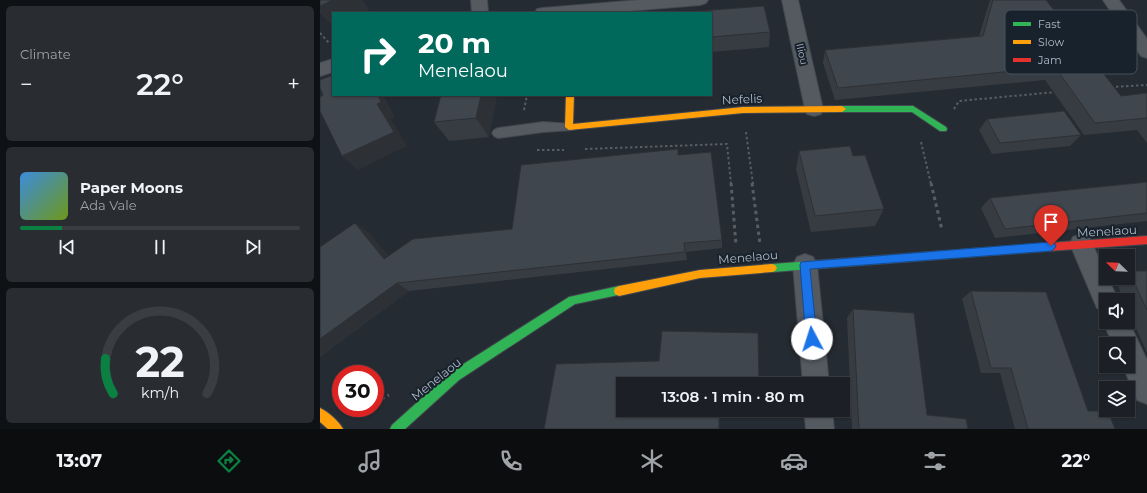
<!DOCTYPE html>
<html lang="en">
<head>
<meta charset="utf-8">
<style>
	:root { --surface:#1c2026; --page:#292d32; --text:#f1f3f6; --muted:#a0a3a7; --line:#3a3e43; --accent:#0b8043 }
	body { margin:0; font-family:Montserrat,sans-serif; background:var(--page); color:var(--text); height:100vh; display:flex; flex-direction:column; font-size:15px; white-space:nowrap }
	* { box-sizing:border-box; margin:0 }
	p { font-size:13px; color:var(--muted) }
	.icon { flex:none; width:22px; height:22px; fill:none; stroke:currentColor; stroke-width:2; stroke-linecap:round; stroke-linejoin:round }
	.map { position:relative; flex:1; overflow:hidden }
	.panel { display:flex; flex-direction:column; gap:6px; padding:6px; background:#0f1215; width:320px }
	.panel>* { flex:none }
	.hud { position:absolute; left:12px; top:12px; width:380px; height:84px; border-radius:0px; box-shadow:0 1px 3px #0004,0 0 0 1px var(--line); background:#00695c; color:#fff; overflow:hidden }
	.needle { width:26px; rotate:293deg }
	.controls { position:absolute; left:779px; top:249px; display:grid; gap:8px }
	.controls a { display:grid; place-items:center; width:36px; height:36px; border-radius:0px; background:var(--surface); box-shadow:0 1px 3px #0004,0 0 0 1px var(--line); font-size:20px }
	.speed { position:absolute; left:12px; top:365px; display:flex; gap:8px; font-size:20px; font-weight:700; text-align:center }
	.speed>* { display:grid; place-content:center; width:52px; height:52px; border-radius:50%; background:var(--surface); box-shadow:0 1px 3px #0004,0 0 0 1px var(--line); line-height:1 }
	.speed .limit { border:6px solid #d22; background:#fff; color:#111 }
	.pin { position:absolute; display:grid; place-items:center; width:34px; height:34px; color:#fff; margin:-41px -17px; border-radius:50% 50% 50% 0; rotate:-45deg; box-shadow:0 0 4px #0007 }
	.pin .icon { rotate:45deg }
	.me { position:absolute; width:44px; margin:-22px; rotate:355deg; stroke-linejoin:round; filter:drop-shadow(0 0 3px #0008) }
	.turn { display:flex; align-items:center; gap:14px; height:84px; padding:0 20px; font-size:18px }
	.turn .icon { width:52px; height:52px; stroke-width:2.5 }
	.turn b { display:block; font-size:28px; line-height:34px }
	.big { font-size:30px; font-weight:600; line-height:1.1 }
	.panel .widget { flex:1; display:flex; flex-direction:column; justify-content:center; gap:6px; min-width:0; padding:0 14px; border-radius:6px; background:var(--page) }
	.panel .dial { align-items:center; gap:0 }
	.dial svg { height:104px; overflow:visible; fill:none; stroke:var(--line); stroke-width:7; stroke-linecap:round; text-anchor:middle }
	.dial text { fill:var(--text); stroke:none }
	.song { display:flex; align-items:center; gap:12px }
	.cover { width:48px; height:48px; border-radius:6px; background:linear-gradient(135deg,hsl(210 70% 55%),hsl(80 70% 35%)) }
	.played { height:4px; border-radius:2px; background:linear-gradient(90deg,var(--accent) 15%,var(--line) 15%) }
	.keys { display:flex; justify-content:space-around; direction:ltr }
	.heat { display:flex; justify-content:space-between; align-items:center; font-size:22px; direction:ltr }
	.trip { position:absolute; left:296px; top:377px; width:234px; height:40px; border-radius:0px; background:var(--surface); box-shadow:0 1px 3px #0004,0 0 0 1px var(--line); font-weight:600; line-height:40px; text-align:center }
	.dock { display:flex; height:64px; justify-content:space-around; align-items:center; background:#0b0d0f; color:var(--muted) }
	.dock .icon { width:28px; height:28px }
	.dock .active { color:var(--accent) }
	.dock b { font-size:18px; color:var(--text) }
	main { display:flex; flex:1; min-height:0 }
	.map>svg:first-child { display:block }
	.lines { fill:none; stroke-linecap:round; stroke-linejoin:round }
	.lane-casing { stroke:#42484f; stroke-width:2 }
	.street-casing { stroke:#42484f; stroke-width:2 }
	.fast-casing { stroke:#42484f; stroke-width:2 }
	.slow-casing { stroke:#42484f; stroke-width:2 }
	.jam-casing { stroke:#42484f; stroke-width:2 }
	.path-far1 { stroke:#565d63; stroke-width:2; stroke-dasharray:2.5 2.5; stroke-linecap:butt }
	.path { stroke:#565d63; stroke-width:3; stroke-dasharray:3.5 3.5; stroke-linecap:butt }
	.lane { fill:#545a60; fill-rule:evenodd }
	.street { fill:#545a60; fill-rule:evenodd }
	.fast { fill:#30b455; fill-rule:evenodd }
	.slow { fill:#ff9f0a; fill-rule:evenodd }
	.jam { fill:#e5322d; fill-rule:evenodd }
	.wall { fill:#373c42 }
	.shaded-wall { fill:#2d3136 }
	.building { fill:#40464d; stroke:#2d3136 }
	.route { fill:#1a73e8; stroke:#114b97 }
	.labels { text-anchor:middle; dominant-baseline:central; stroke-width:4; stroke-linejoin:round; paint-order:stroke }
	.far-street-label { font-size:10px; fill:#adb8c5; stroke:#18222d }
	.street-label { font-size:12px; fill:#adb8c5; stroke:#18222d }
	.key { fill:#18222d; stroke:#454f5b; stroke-width:1 }
	.key-label { font-size:11px; fill:#adb8c5 }
</style>
</head>
<body>
<main>
<section class="panel">
<div class="widget"><p>Climate</p>
<div class="heat"><a>−</a><b class="big">22°</b><a>+</a></div>
</div>
<div class="widget">
<div class="song"><i class="cover"></i><div><b>Paper Moons</b><p>Ada Vale</p></div></div>
<div class="played"></div>
<div class="keys"><svg class="icon" aria-label="previous" viewBox="0 0 24 24"><path d="M18 5L8 12l10 7zM5 5v14"/></svg><svg class="icon" aria-label="pause" viewBox="0 0 24 24"><path d="M8 5v14M16 5v14"/></svg><svg class="icon" aria-label="next" viewBox="0 0 24 24"><path d="M6 5l10 7-10 7zM19 5v14"/></svg></div>
</div>
<div class="widget dial"><svg viewBox="0 0 100 80">
<path d="M14 69A42 42 0 1 1 86 69"/>
<path d="M14 69A42 42 0 0 1 8 42" stroke="#0b8043"/>
<text x="50" y="56" font-size="32" font-weight="700">22</text>
<text x="50" y="72" font-size="11">km/h</text>
</svg></div>
</section>
<div class="map">
<svg width="827" height="429" viewBox="0 0 827 429">
	<rect width="100%" height="100%" fill="#252b32"/>
	<g class="lines">
		<defs>
			<path id="lane" d="M223,122L253,124L255,127L253,130L223,132L178,138L174,136L172,133L174,130L178,128Z"/>
			<path id="street" d="M151,0H167L168,13H152Z
				M320,0H388L386,3L380,5L284,13H215L217,9L223,8Z
				M462,0H478L503,109L501,114L494,116L487,114L485,109Z
				M783,0H799L827,39V58L821,56Z
				M13,59V72L0,76V63Z
				M761,234L769,237L786,273V278H788L798,300H786V312L777,308L750,244L753,237Z
				M485,254L493,257L497,265L509,384H483L473,265L477,257Z
				M786,316V322H808V320L827,360V404L817,400L803,366H808V344H793L783,322Z
				M484,410H512L514,429H486Z"/>
			<path id="fast" d="M522,106H593L626,127L627,129L626,131H620L592,112H522L518,109Z
				M728,243L731,244L733,247L731,250L728,251L452,272L449,271L447,268L449,265L452,264Z
				M299,286L303,288L304,291L303,294L255,304L139,380L85,429H70L72,425L131,372L249,297Z"/>
			<path id="slow" d="M246,95H254L253,124L423,107L522,106L526,109L522,112L423,113L249,130L245,127Z
				M452,264L455,265L457,268L455,271L452,272L380,278L299,296L295,294L294,291L295,288L299,286L380,270Z
				M0,408C8,412 19,421 23,429H8L0,422Z"/>
			<path id="jam" d="M827,236V244L728,251L725,250L723,247L725,244L728,243Z"/>
		</defs>
		<use href="#lane" class="lane-casing"/>
		<use href="#street" class="street-casing"/>
		<use href="#fast" class="fast-casing"/>
		<use href="#slow" class="slow-casing"/>
		<use href="#jam" class="jam-casing"/>
		<path class="path-far1" d="M0,33L10,44
			M791,87L827,85
			M634,109L639,101L736,92
			M204,110L207,95
			M426,132L433,184
			M601,142L611,184
			M265,149L407,144L411,184
			M217,150H244"/>
		<path class="path" d="M411,183L416,245
			M432,183L440,244
			M611,183L622,230
			M55,402L69,395
			M37,412L45,408"/>
		<use href="#lane" class="lane"/>
		<use href="#street" class="street"/>
		<use href="#fast" class="fast"/>
		<use href="#slow" class="slow"/>
		<use href="#jam" class="jam"/>
	</g>
	<path class="wall" d="M0,0H42L49,9L13,26L0,12Z
		M670,0H726L801,96L827,93V143L817,130L764,135L725,80L515,100L503,63L505,50L659,36Z
		M391,13L450,32L449,47L391,52Z
		M121,95H177L169,137L129,141L114,122Z
		M667,119L761,135L750,146L672,154L659,130Z
		M479,151L533,156L564,209L555,226L491,232L476,169Z
		M359,155L402,240V248L366,252L367,260L89,291L0,357V247L48,232L68,256L192,229Z
		M827,182V221L675,238L661,208L670,198Z
		M809,271H827V353L808,310V300H804L795,279L797,278H808V272Z
		M651,291L768,411L795,429H695L680,373H661L642,299Z
		M533,309L607,415L648,429H532L527,318Z"/>
	<path class="shaded-wall" d="M13,0H42L49,9L40,13H13V26L0,11V6Z
		M58,95H63L75,117L71,119L87,146L38,170L22,156L57,104Z
		M161,95H177L169,137L156,118Z
		M35,223L48,232L77,267L64,259Z
		M77,283L89,291L0,357V339Z
		M399,410H400V429H399Z"/>
	<path class="building" d="M0,0H13L0,6Z
		M673,0H726L801,96L827,93V118L775,123L735,67L518,88L505,50L663,36Z
		M444,6L450,32L391,37V13H353Z
		M13,75V95H58L61,102L57,104L74,132L22,156L0,111V97L3,95L0,88V80Z
		M121,95H161L156,118L114,122Z
		M744,111L761,135L680,143L667,119Z
		M530,146L533,156L545,155L564,209L495,216L479,151Z
		M358,149V155L391,152L402,240L364,243L365,252L77,283L0,339V247L35,223L64,259L93,239L192,229L201,165Z
		M827,182V213L685,229L670,198Z
		M809,271H827V310Z
		M651,291L726,292L768,411H788L795,429H708L691,368H671Z
		M533,309L594,313L607,415L646,419L648,429H539Z
		M342,331L438,333L439,384H303V410H399V429H224L236,364L339,361Z"/>
	<path class="route" d="M731,242L734,243L736,246L734,249L731,251L490,269L497,339L495,343L492,345L488,343L486,339L480,265L481,262Z"/>
	<g class="labels">
		<g class="far-street-label">
			<text transform="translate(482 54) rotate(77)">Iliou</text>
		</g>
		<g class="street-label">
			<text transform="translate(422 99) rotate(-3)">Nefelis</text>
			<text transform="translate(787 231) rotate(-3)">Menelaou</text>
			<text transform="translate(428 257) rotate(-5)">Menelaou</text>
			<text transform="translate(116 379) rotate(-39)">Menelaou</text>
		</g>
	</g>
	<rect x="685" y="10" width="132" height="64" rx="6" class="key"/>
	<rect x="693" y="22" width="18" height="4" fill="#30b455"/>
	<rect x="693" y="40" width="18" height="4" fill="#ff9f0a"/>
	<rect x="693" y="58" width="18" height="4" fill="#e5322d"/>
	<g class="key-label">
		<text x="718" y="28">Fast</text>
		<text x="718" y="46">Slow</text>
		<text x="718" y="64">Jam</text>
	</g>
</svg>
<div class="controls">
<a><svg class="needle" viewBox="-14 -14 28 28"><path d="M0-13l5 13h-10z" fill="#e53935"/><path d="M0 13l5-13h-10z" fill="#a0a3a7"/></svg></a>
<a><svg class="icon" aria-label="sound" viewBox="0 0 24 24"><path d="M4 9h4l5-4v14l-5-4H4zM17 9q2 3 0 6"/></svg></a>
<a><svg class="icon" aria-label="search" viewBox="0 0 24 24"><circle cx="10" cy="10" r="6"/><path d="M15 15l6 6"/></svg></a>
<a><svg class="icon" aria-label="layers" viewBox="0 0 24 24"><path d="M12 4l9 5-9 5-9-5zM3 14l9 5 9-5"/></svg></a>
</div>
<div class="speed"><div class="limit">30</div></div>
<div class="pin" style="left:731px;top:246px;background:#d93025"><svg class="icon" aria-label="arrive" viewBox="0 0 24 24"><path d="M6 21V4h12l-3 4 3 4H6"/></svg></div>
<svg class="me" style="left:492px;top:339px" viewBox="-20 -20 40 40"><circle r="19" fill="#fff"/><path d="M0-13L10 11 0 6-10 11z" fill="#1a73e8"/></svg>
<div class="trip">13:08 · 1 min · 80 m</div>
<div class="hud">
<div class="turn"><svg class="icon" aria-label="right" viewBox="0 0 24 24"><path d="M7 20v-9h11M14 6l5 5-5 5"/></svg><div><b>20 m</b>Menelaou</div></div>
</div>
</div>
</main>
<nav class="dock">
<b>13:07</b>
<svg class="icon active" aria-label="directions" viewBox="0 0 24 24"><path d="M12 3l9 9-9 9-9-9zM9 14v-3h6M13 9l2 2-2 2"/></svg>
<svg class="icon" aria-label="music" viewBox="0 0 24 24"><path d="M9 18V5l10-2v13"/><circle cx="6" cy="18" r="3"/><circle cx="16" cy="16" r="3"/></svg>
<svg class="icon" aria-label="phone" viewBox="0 0 24 24"><path d="M5 4h4l2 5-3 2q2 4 5 5l2-3 5 2v4C11 20 4 13 5 4z"/></svg>
<svg class="icon" aria-label="climate" viewBox="0 0 24 24"><path d="M12 3v18M4 7l16 10M4 17L20 7"/></svg>
<svg class="icon" aria-label="car" viewBox="0 0 24 24"><path d="M5 17H2v-5l4-1 3-4h7l3 4 3 1v5h-3M9 17h6M6 11h13"/><circle cx="7" cy="17" r="2"/><circle cx="17" cy="17" r="2"/></svg>
<svg class="icon" aria-label="filters" viewBox="0 0 24 24"><path d="M4 7h16M4 17h16"/><circle cx="9" cy="7" r="2"/><circle cx="15" cy="17" r="2"/></svg>
<b>22°</b>
</nav>
</body>
</html>
